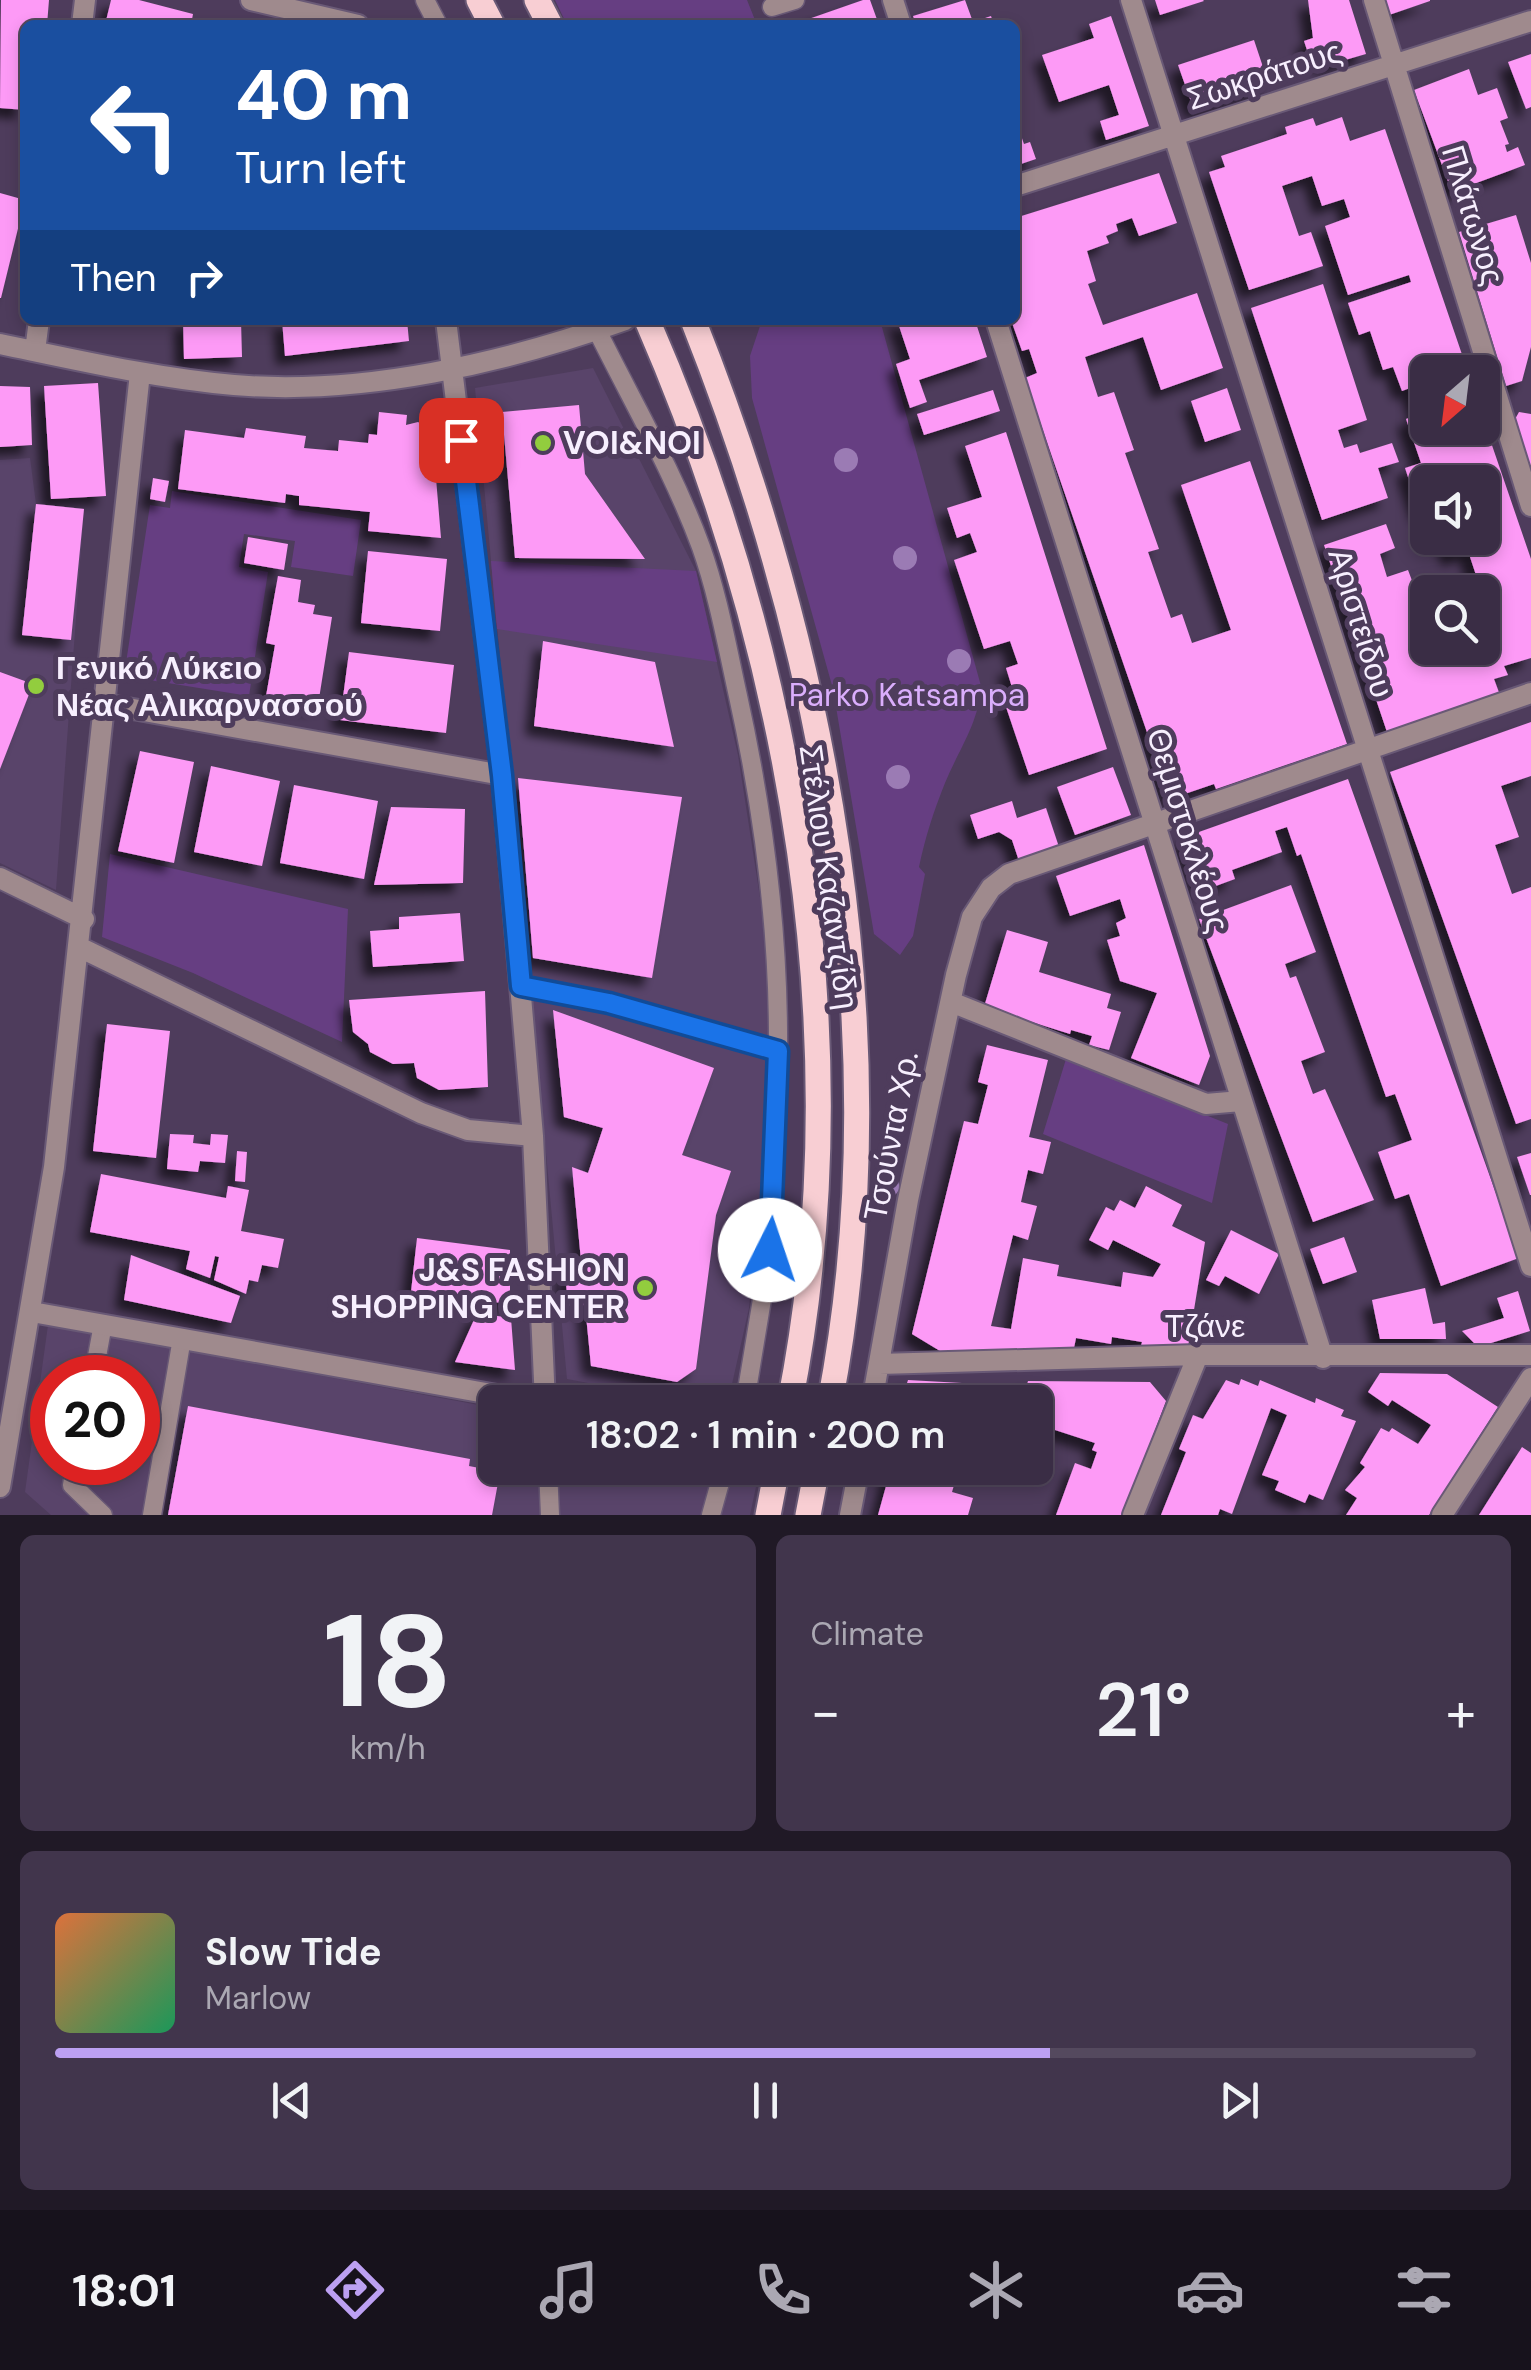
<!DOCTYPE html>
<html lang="en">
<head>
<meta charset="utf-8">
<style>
	:root { --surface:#3a2d45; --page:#41354c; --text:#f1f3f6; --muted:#aba8b3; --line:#54495e; --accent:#bca0f2 }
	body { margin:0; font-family:"DM Sans",sans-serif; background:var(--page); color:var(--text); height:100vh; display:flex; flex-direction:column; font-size:38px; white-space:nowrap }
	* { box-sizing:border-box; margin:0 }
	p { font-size:32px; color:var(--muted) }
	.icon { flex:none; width:55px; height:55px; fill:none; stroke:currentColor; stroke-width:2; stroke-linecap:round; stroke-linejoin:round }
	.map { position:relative; height:1515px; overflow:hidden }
	.side { display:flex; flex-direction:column; gap:20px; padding:20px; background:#201926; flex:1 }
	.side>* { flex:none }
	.hud { position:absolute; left:20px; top:20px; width:1000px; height:305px; border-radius:15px; box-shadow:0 5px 15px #0003,0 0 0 2px var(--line); background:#1a4fa0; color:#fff; overflow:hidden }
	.needle { width:65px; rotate:208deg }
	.tools { position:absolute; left:1410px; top:355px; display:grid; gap:20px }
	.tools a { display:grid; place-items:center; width:90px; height:90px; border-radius:15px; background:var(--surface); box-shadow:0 5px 15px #0003,0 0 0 2px var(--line); font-size:50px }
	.speed { position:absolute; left:30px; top:1355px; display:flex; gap:20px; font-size:50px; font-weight:700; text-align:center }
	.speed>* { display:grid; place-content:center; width:130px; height:130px; border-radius:50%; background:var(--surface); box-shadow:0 5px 15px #0003,0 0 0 2px var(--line); line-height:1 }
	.speed .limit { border:15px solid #d22; background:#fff; color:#111 }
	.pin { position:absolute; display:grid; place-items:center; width:85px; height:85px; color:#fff; margin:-42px; border-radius:20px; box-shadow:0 5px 15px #0006 }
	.me { position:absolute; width:110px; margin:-55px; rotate:4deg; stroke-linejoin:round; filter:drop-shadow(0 0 8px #0008) }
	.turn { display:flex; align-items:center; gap:35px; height:210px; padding:0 50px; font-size:45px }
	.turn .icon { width:130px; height:130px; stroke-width:2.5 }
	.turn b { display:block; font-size:70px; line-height:85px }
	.then { display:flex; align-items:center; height:95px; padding:0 50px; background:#0003; gap:20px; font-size:38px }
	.big { font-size:75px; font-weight:600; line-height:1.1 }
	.side .card { flex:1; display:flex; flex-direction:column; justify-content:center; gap:15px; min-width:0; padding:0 35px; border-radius:15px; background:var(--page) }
	.side .dial { align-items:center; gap:0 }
	.dial b { font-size:130px; line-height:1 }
	.song { display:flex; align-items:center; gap:30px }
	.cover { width:120px; height:120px; border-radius:15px; background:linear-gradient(135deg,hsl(20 70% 55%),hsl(150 70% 35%)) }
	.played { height:10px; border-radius:5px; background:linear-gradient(90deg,var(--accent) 70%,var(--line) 70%) }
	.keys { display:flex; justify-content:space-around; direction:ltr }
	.heat { display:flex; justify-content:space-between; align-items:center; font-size:55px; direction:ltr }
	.side .tiles { flex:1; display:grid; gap:20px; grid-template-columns:1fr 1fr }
	.card:last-child { grid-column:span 2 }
	.trip { position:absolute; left:478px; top:1385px; width:575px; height:100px; border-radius:15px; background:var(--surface); box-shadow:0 5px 15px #0003,0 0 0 2px var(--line); font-weight:600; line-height:100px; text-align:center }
	.tabs { display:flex; height:160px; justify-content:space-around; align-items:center; background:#17121c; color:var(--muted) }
	.tabs .icon { width:70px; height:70px }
	.tabs .on { color:var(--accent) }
	.tabs b { font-size:45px; color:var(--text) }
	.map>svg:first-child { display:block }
	.built { fill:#59446a; fill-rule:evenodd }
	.green { fill:#663e82 }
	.building { fill:#fd9af6; filter:url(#shadow) }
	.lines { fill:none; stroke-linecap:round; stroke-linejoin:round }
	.lane-casing { stroke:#695976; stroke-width:21 }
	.street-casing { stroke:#695976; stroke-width:24 }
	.primary-casing { stroke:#695976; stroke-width:29 }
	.lane { stroke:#9f8a8d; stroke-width:18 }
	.street { stroke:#9f8a8d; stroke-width:20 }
	.primary { stroke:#f8ced3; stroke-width:25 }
	.tree { fill:#9b7bb4 }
	.route-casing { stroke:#114b97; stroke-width:25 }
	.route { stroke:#1a73e8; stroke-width:18 }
	.poi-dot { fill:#92cd3e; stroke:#4e3c5c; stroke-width:4 }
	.labels { text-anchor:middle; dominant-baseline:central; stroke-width:10; stroke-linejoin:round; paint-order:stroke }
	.street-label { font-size:32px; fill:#f7effe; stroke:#4e3c5c }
	.poi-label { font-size:32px; font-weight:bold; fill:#f7effe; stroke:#4e3c5c; text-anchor:start }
	.park-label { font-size:32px; fill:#daaefc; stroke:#4e3c5c }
</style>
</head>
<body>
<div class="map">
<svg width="1531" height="1515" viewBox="0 0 1531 1515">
	<defs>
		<filter id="shadow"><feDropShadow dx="-9" dy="9" stdDeviation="5" flood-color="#0009"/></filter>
	</defs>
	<rect width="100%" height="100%" fill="#4e3c5c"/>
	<path class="built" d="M593,368L696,571L738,755L764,923L772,997L764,1173L749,1308L728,1402H690L567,1379L475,388Z
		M30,458L36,504L84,509L56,890L0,863V460Z
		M48,1325L495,1408V1468H760L750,1515H51L25,1492ZM52,1378H138V1462H52Z"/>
	<path class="green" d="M555,0H747L757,25H567Z
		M762,320H880L981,686C979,723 959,749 945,783C934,810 925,838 919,867L925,874L913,936L900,955L874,934L833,689L752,398L750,356Z
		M172,491L361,520L353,576L291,567L295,541L244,534L239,567L268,572L249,696L124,676L150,505L170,508Z
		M491,561L696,571L717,662L497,629Z
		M110,854L348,909L342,1042L193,973L102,937Z
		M1066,1059L1228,1124L1212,1203L1043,1134Z"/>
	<path class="building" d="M1,0H49L47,25H25V110L0,108Z
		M111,0H139L193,14L191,25H105Z
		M863,0H870L879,25H801L800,22Z
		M965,0L973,22L991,16L994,25H916L913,16Z
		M1155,0H1203L1204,1L1160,15Z
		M1308,0H1349L1366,54L1324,66L1321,55L1310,59L1304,41L1313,38Z
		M1384,0H1430V1L1389,15Z
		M1111,16L1149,126L1106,140L1100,121L1119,115L1109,85L1059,102L1042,55L1094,38L1089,24Z
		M1254,40L1269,85L1194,110L1178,65Z
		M1531,54V107L1526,109L1508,62Z
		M1469,69L1478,95L1497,88L1508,118L1500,121L1509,144L1505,145L1507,152L1518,147L1525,165L1452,192L1414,90Z
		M1342,117L1350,141L1385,129L1468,372H1428V428H1482L1483,419L1531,559V658L1504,666L1508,675L1494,679L1500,695L1387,732L1324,545L1386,524L1395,548L1380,554L1387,577L1408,570L1428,623V648H1434L1440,665L1476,656L1473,648H1482V592H1454L1452,587L1477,578L1468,551L1451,557L1444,538H1482V482H1428V510L1420,513L1405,468L1421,463L1406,419L1419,414L1410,388L1402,391L1393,367L1383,370L1370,331L1359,335L1348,303L1411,282L1409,275L1348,295L1325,226L1350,217L1344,199L1322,206L1312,176L1282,186L1299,236L1311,232L1323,266L1249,290L1209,172L1225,167L1221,156L1287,134L1285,127L1313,118L1316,126Z
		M1016,121L1024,144L1030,142L1036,159L1015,166Z
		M1159,173L1177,223L1139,236L1132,218L1116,224L1118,231L1106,236L1109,243L1087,251L1096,281L1088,284L1103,325L1197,293L1223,368L1161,390L1143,337L1085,357L1098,397L1114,392L1134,450L1125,453L1159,549L1148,552L1171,618L1182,614L1192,643L1231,630L1181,485L1250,461L1347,744L1216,789L1214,784L1170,799L1025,378L1037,373L1029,349L1022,351L1011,320H1015V218Z
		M0,193L25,200L1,298H0Z
		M1516,215L1531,263V347L1522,381L1506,386L1459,232Z
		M1323,284L1367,420L1338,430L1344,448L1357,444L1360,453L1392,443L1399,462L1378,468L1388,498L1322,520L1251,308Z
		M183,320H241L242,357L184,359Z
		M282,320H407L409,341L285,356Z
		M897,320H975L987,357L919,380L927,402L910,408L896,364L910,359Z
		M98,383L106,496L51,499L44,386Z
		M0,386L30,387L32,445L0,447Z
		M1227,388L1241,430L1205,442L1191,401Z
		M993,390L1000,411L924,435L917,414Z
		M579,405L585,474L645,559L515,558L502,412Z
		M379,412L407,415L406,425L418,422L432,430L441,538L368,531L370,512L299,505V496L286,494L285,503L178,489L185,430L244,438L246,428L306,436L304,448L338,451L339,440L368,443L369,434L377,435Z
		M1519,412L1531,414V470L1514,421Z
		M1006,432L1107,749L1029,775L1004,701L1015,697L1006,668L1018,664L1010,641L984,649L954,560L977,552L970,533L957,538L947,508L982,497L965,446Z
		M153,478L169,481L165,502L150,499Z
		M36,504L84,509L71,640L22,635Z
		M248,537L288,544L284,570L244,563Z
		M368,551L447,559L440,631L361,623Z
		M278,576L301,580L298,602L315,605L313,614L332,617L318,705L266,696L275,645L266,643Z
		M543,641L655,662L674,747L534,726Z
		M349,652L454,665L446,733L340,720Z
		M0,672L33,684L0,769Z
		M1531,722V776L1501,786L1519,837L1495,845L1512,894L1531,887V1119L1516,1124L1390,772Z
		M140,751L194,762L174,863L118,851Z
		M211,766L280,781L262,866L194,852Z
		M1113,767L1131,815L1075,835L1057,787Z
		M518,778L682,797L652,978L533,958Z
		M1348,779L1519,1258L1441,1286L1409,1194L1395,1199L1378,1152L1412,1140L1395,1094L1386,1097L1301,854L1297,856L1287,827L1275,831L1282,852L1232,870L1235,879L1202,891L1182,838Z
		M294,785L378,801L364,879L280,863Z
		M1012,801L1017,818L1046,808L1059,847L1019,861L1012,840L999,832L978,839L970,815Z
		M391,807L465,809L463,883L374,885Z
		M1144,845L1210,1056L1199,1085L1131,1058L1157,993L1120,981L1107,940L1120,936L1116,923L1126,918L1120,899L1070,916L1056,876Z
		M1291,885L1316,952L1285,964L1290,978L1296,976L1325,1052L1301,1061L1313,1094L1325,1089L1374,1200L1313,1222L1199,919Z
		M460,913L464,961L373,967L370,931L399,929V917Z
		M1007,930L1048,942L1039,972L1111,994L1107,1008L1121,1012L1109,1050L1089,1045L1092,1036L1071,1030L1070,1034L984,1007Z
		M485,991L488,1087L439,1090L417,1078L414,1063L393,1064L370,1052L368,1044L353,1032L349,1000Z
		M553,1010L714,1068L682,1155L731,1171L716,1215L696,1369L677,1382L591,1366L585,1305L568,1306L565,1272L582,1271L572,1167L588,1173L603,1128L564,1117Z
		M107,1024L170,1031L156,1158L93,1151Z
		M987,1045L1048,1060L1029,1137L1051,1142L1043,1174L1028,1170L1021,1202L1037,1206L1028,1240L1013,1235L991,1326L1011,1329L1023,1258L1059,1265L1057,1276L1121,1287L1123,1272L1153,1277L1161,1264L1113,1240L1108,1250L1089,1240L1106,1207L1114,1211L1120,1200L1135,1208L1146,1186L1182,1205L1172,1226L1205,1242L1188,1347L1141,1346L1142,1342L1112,1337L1111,1344L1076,1338L1074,1348L945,1354L912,1334L964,1121L978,1124L988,1085L978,1082Z
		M170,1134L194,1135L193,1143L210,1145L211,1134L228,1135L225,1163L200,1161L198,1172L167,1169Z
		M237,1151L247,1152L245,1182L235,1181Z
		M1531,1153V1195H1530L1517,1157Z
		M101,1174L226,1198L228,1186L249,1190L241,1231L284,1239L278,1268L262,1265L258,1282L249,1280L246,1294L214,1280L219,1257L215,1256L210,1278L186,1269L190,1251L90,1232Z
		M1231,1230L1279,1254L1259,1294L1225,1276L1219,1286L1206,1280Z
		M1344,1237L1357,1272L1323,1284L1310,1249Z
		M417,1238L510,1250V1304L411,1292Z
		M131,1255L240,1296L231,1323L124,1300Z
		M1425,1288L1433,1324L1445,1322L1446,1339H1380L1372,1300Z
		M1518,1291L1530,1331L1478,1347L1462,1331L1504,1318L1497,1298Z
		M477,1313L511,1318L515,1370L455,1362Z
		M1380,1373L1447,1374L1498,1407L1429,1515H1346L1357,1498L1345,1490L1365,1467L1360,1463L1381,1428L1389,1432L1392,1428L1418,1444L1431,1425L1392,1400L1388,1406L1368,1392Z
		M1241,1379L1258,1386L1260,1380L1315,1403L1316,1398L1344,1410L1341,1416L1356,1421L1323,1500L1309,1494L1305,1503L1275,1490L1279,1481L1262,1475L1287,1415L1271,1408L1232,1514L1220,1509L1218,1515H1161L1186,1452L1179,1449L1193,1415L1203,1419L1226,1380L1239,1385Z
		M908,1380L980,1384L1024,1394L1028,1381L1150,1382L1166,1401L1123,1515H1056L1075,1463L1091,1469L1097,1452L1092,1450L1095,1443L1052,1429L1042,1459L1035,1457V1402H901Z
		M188,1406L470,1459L469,1466L500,1472L492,1515H168Z
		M1522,1447L1531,1453V1515H1479Z
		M891,1468H959L952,1492L973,1498L968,1515H878Z"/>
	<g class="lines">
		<defs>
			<path id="lane" d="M425,0L438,25
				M772,7L795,0
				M592,320C629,396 672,468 701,547C718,595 727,646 738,696C764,814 779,930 778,1051
				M521,986L609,1003L778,1051L770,1251L745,1402
				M93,1378L103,1324
				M76,1462L72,1485L103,1515
				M548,1468L550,1515
				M152,1515L182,1338
				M711,1515L724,1468"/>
			<path id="street" d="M251,0L358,25
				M893,0L901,25
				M1131,0L1531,1266
				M1374,0L1531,506
				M82,25L85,0
				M1015,186L1531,21
				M446,320L502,775L533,1136L545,1402
				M996,320L1323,1358
				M0,344C77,360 155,378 234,385C362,396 505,363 625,320
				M35,351L39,320
				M105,704L502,775
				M0,878L84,919
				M81,948L421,1113L468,1130L533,1136
				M951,1002L1206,1104L1241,1101
				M32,1312L536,1402
				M879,1364L1198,1355H1531
				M872,1402L908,1200L956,975L972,917L991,888L1009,874L1531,693
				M0,1487L54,1167L140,373
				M850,1515L859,1468
				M1133,1515L1198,1355
				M1442,1515L1531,1378"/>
			<path id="primary" d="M479,0L492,25
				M537,0L550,25
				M647,320C792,654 861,1042 790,1402
				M693,320C827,658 899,1041 830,1402
				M768,1515L777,1468
				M808,1515L817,1468"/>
		</defs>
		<use href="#lane" class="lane-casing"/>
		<use href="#street" class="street-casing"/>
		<use href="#primary" class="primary-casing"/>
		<use href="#lane" class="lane"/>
		<use href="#street" class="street"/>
		<use href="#primary" class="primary"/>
	</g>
	<g class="tree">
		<circle cx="846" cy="460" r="12"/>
		<circle cx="905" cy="558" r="12"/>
		<circle cx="959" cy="661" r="12"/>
		<circle cx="898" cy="777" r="12"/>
		<circle cx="887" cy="1186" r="12"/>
	</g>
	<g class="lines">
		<defs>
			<path id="route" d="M461,440L502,775L521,986L609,1003L778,1051L770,1250"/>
		</defs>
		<use href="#route" class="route-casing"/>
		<use href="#route" class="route"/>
	</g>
	<g class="poi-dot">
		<circle cx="543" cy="443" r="10"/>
		<circle cx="36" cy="686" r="10"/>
		<circle cx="645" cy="1288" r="10"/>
	</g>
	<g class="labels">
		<g class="street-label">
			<text transform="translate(1264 75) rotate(-18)">Σωκράτους</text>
			<text transform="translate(1473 215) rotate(73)">Πλάτωνος</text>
			<text transform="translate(1361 623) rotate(73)">Αριστείδου</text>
			<text transform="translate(1188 830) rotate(73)">Θεμιστοκλέους</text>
			<text transform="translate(829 877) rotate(82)">Στέλιου Καζαντζίδη</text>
			<text transform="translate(891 1136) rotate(-79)">Τσούντα Χρ.</text>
			<text x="1205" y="1326">Τζάνε</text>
		</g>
		<g class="poi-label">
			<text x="563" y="443">VOI&amp;NOI</text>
			<text x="56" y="668">Γενικό Λύκειο<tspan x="56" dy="37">Νέας Αλικαρνασσού</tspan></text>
			<text x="625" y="1270" text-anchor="end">J&amp;S FASHION<tspan x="625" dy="37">SHOPPING CENTER</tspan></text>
		</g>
		<g class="park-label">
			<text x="907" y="695">Parko Katsampa</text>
		</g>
	</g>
</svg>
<div class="tools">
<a><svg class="needle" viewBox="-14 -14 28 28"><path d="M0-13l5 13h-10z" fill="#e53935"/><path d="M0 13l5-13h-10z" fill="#aba8b3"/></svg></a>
<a><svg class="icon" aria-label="sound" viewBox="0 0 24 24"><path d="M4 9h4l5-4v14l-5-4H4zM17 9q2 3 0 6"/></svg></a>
<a><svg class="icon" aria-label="search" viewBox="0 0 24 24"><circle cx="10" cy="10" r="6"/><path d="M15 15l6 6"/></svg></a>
</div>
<div class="speed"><div class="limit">20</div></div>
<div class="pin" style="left:461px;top:440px;background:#d93025"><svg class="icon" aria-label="arrive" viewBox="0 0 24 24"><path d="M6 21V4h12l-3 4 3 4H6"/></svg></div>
<svg class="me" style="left:770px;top:1250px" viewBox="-20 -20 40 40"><circle r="19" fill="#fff"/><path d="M0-13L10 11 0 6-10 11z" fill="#1a73e8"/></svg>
<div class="trip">18:02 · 1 min · 200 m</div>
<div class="hud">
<div class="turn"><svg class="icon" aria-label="left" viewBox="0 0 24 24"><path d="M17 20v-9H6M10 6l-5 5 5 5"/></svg><div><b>40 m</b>Turn left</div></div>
<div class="then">Then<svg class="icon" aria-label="right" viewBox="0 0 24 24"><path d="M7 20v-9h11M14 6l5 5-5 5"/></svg></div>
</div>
</div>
<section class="side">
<div class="tiles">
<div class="card dial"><b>18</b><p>km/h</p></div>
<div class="card"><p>Climate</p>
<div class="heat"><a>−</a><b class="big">21°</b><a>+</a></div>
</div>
<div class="card">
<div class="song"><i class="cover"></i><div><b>Slow Tide</b><p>Marlow</p></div></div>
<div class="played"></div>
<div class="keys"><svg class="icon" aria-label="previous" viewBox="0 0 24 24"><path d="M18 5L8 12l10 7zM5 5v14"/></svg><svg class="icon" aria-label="pause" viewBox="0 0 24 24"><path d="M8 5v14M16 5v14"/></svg><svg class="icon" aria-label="next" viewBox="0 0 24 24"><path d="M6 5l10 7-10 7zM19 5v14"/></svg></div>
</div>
</div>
</section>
<nav class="tabs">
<b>18:01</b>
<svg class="icon on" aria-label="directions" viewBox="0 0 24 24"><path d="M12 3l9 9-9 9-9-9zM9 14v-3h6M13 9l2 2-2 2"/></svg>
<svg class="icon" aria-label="music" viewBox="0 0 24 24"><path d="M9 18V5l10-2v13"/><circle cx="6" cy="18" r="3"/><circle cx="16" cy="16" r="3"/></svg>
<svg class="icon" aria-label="phone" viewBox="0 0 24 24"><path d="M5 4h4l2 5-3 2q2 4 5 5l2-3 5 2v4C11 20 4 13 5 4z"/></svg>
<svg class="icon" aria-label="climate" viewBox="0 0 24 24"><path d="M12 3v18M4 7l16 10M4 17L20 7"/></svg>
<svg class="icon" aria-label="car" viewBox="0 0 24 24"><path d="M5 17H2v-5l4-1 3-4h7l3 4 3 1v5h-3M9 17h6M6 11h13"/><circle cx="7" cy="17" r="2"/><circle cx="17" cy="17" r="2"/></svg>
<svg class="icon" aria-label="filters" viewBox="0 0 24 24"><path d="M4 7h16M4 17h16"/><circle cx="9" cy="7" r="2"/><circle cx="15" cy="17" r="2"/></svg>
</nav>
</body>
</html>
